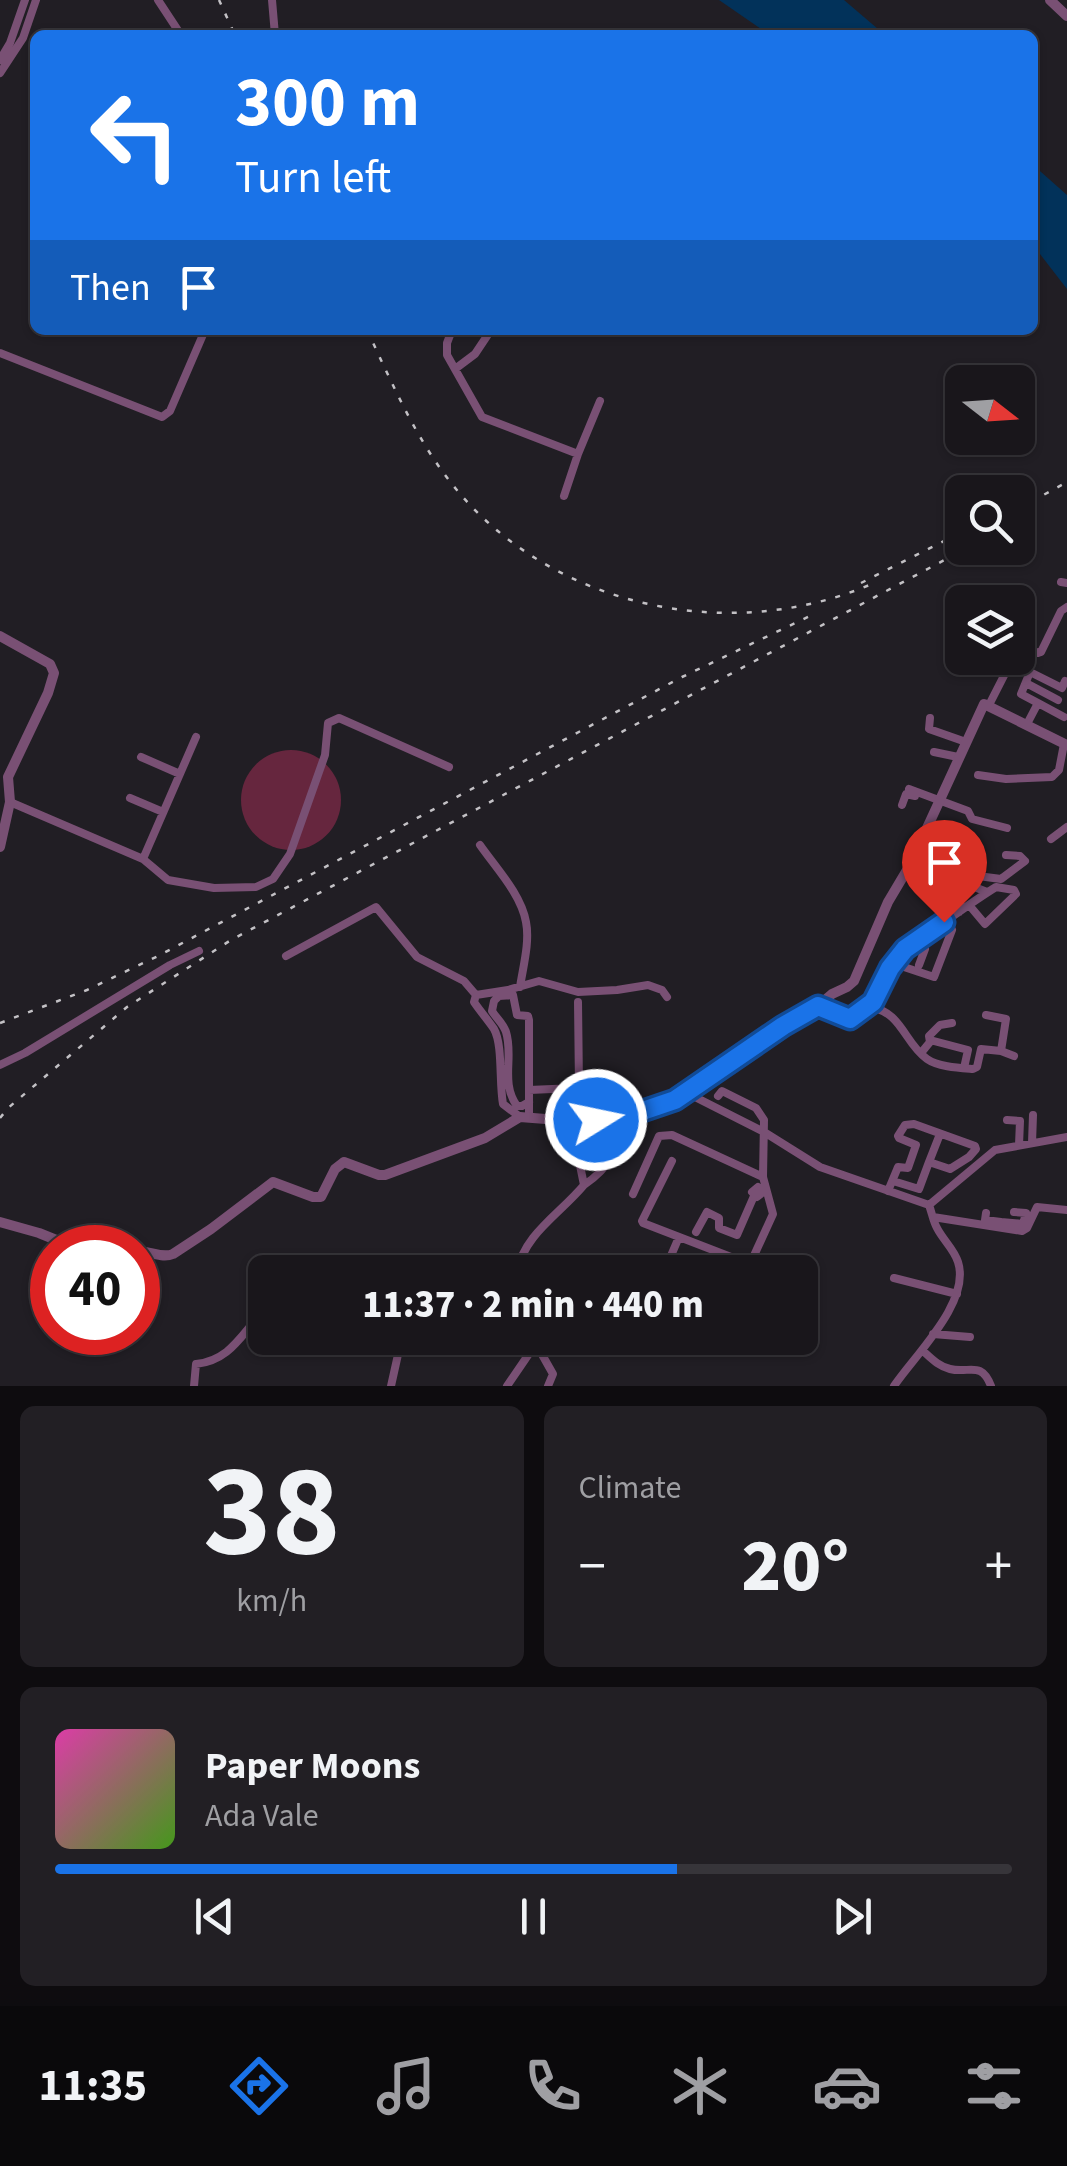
<!DOCTYPE html>
<html lang="en">
<head>
<meta charset="utf-8">
<style>
	:root { --surface:#19161b; --page:#221f24; --text:#f1f3f6; --muted:#9f9fa3; --line:#37353a; --accent:#1a73e8 }
	body { margin:0; font-family:"Source Sans 3",sans-serif; background:var(--page); color:var(--text); height:100vh; display:flex; flex-direction:column; font-size:38px; white-space:nowrap }
	* { box-sizing:border-box; margin:0 }
	p { font-size:32px; color:var(--muted) }
	.icon { flex:none; width:55px; height:55px; fill:none; stroke:currentColor; stroke-width:2; stroke-linecap:round; stroke-linejoin:round }
	.map { position:relative; height:1386px; overflow:hidden }
	.panel { display:flex; flex-direction:column; gap:20px; padding:20px; background:#0e0c0f; flex:1 }
	.panel>* { flex:none }
	.top-card { position:absolute; left:30px; top:30px; width:1008px; height:305px; border-radius:15px; box-shadow:0 2px 8px #0004,0 0 0 2px var(--line); background:#1a73e8; color:#fff; overflow:hidden }
	.needle { width:65px; rotate:107deg }
	.tools { position:absolute; left:945px; top:365px; display:grid; gap:20px }
	.tools a { display:grid; place-items:center; width:90px; height:90px; border-radius:15px; background:var(--surface); box-shadow:0 2px 8px #0004,0 0 0 2px var(--line); font-size:50px }
	.speed { position:absolute; left:30px; top:1225px; display:flex; gap:20px; font-size:50px; font-weight:700; text-align:center }
	.speed>* { display:grid; place-content:center; width:130px; height:130px; border-radius:50%; background:var(--surface); box-shadow:0 2px 8px #0004,0 0 0 2px var(--line); line-height:1 }
	.speed .limit { border:15px solid #d22; background:#fff; color:#111 }
	.pin { position:absolute; display:grid; place-items:center; width:85px; height:85px; color:#fff; margin:-102px -42px; border-radius:50% 50% 50% 0; rotate:-45deg; box-shadow:0 0 10px #0007 }
	.pin .icon { rotate:45deg }
	.me { position:absolute; width:110px; margin:-55px; rotate:80deg; stroke-linejoin:round; filter:drop-shadow(0 0 8px #0008) }
	.turn { display:flex; align-items:center; gap:35px; height:210px; padding:0 40px; font-size:45px }
	.turn .icon { width:130px; height:130px; stroke-width:2.5 }
	.turn b { display:block; font-size:70px; line-height:85px }
	.then { display:flex; align-items:center; height:95px; padding:0 40px; background:#0003; gap:20px; font-size:38px }
	.big { font-size:75px; font-weight:800; line-height:1.1 }
	.panel .tile { flex:1; display:flex; flex-direction:column; justify-content:center; gap:15px; min-width:0; padding:0 35px; border-radius:15px; background:var(--page) }
	.panel .dial { align-items:center; gap:0 }
	.dial b { font-size:130px; line-height:1 }
	.song { display:flex; align-items:center; gap:30px }
	.cover { width:120px; height:120px; border-radius:15px; background:linear-gradient(135deg,hsl(320 70% 55%),hsl(100 70% 35%)) }
	.played { height:10px; border-radius:5px; background:linear-gradient(90deg,var(--accent) 65%,var(--line) 65%) }
	.keys { display:flex; justify-content:space-around; direction:ltr }
	.heat { display:flex; justify-content:space-between; align-items:center; font-size:55px; direction:ltr }
	.panel .tiles { flex:1; display:grid; gap:20px; grid-template-columns:1fr 1fr }
	.tile:last-child { grid-column:span 2 }
	.trip { position:absolute; left:248px; top:1255px; width:570px; height:100px; border-radius:15px; background:var(--surface); box-shadow:0 2px 8px #0004,0 0 0 2px var(--line); font-weight:800; line-height:100px; text-align:center }
	.tabs { display:flex; height:160px; justify-content:space-around; align-items:center; background:#0a090b; color:var(--muted) }
	.tabs .icon { width:70px; height:70px }
	.tabs .active { color:var(--accent) }
	.tabs b { font-size:45px; color:var(--text) }
	.map>svg:first-child { display:block }
	.green { fill:#66263e }
	.water { fill:#02325a }
	.lines { fill:none; stroke-linecap:round; stroke-linejoin:round }
	.minor { stroke:#795074; stroke-width:8 }
	.tertiary { stroke:#795074; stroke-width:10 }
	.rail { stroke:#c3c1c5; stroke-width:2.5; stroke-dasharray:5 10; stroke-linecap:butt }
	.route-casing { stroke:#114b97; stroke-width:25 }
	.route { stroke:#1a73e8; stroke-width:18 }
</style>
</head>
<body>
<div class="map">
<svg width="1067" height="1386" viewBox="0 0 1067 1386">
	<rect width="100%" height="100%" fill="#211e24"/>
	<path class="green" d="M241 800a50 50 0 1 1 100 0a50 50 0 1 1-100 0Z"/>
	<path class="water" d="M719,0H844L885,35H770Z
		M1032,164L1067,195V289L1033,245Z"/>
	<g class="lines">
		<path class="minor" d="M158,0L181,35
			M272,0L275,35
			M0,60L10,43L25,0
			M0,73L23,38L36,0
			M452,330L447,343V355L482,417L578,454
			M0,353L162,417L170,411L205,330
			M455,369L475,354L491,330
			M564,496L578,454L600,401
			M1061,582L1067,583
			M1018,648L1020,643L1038,653L1041,652L1061,611L1067,607
			M1026,683L1058,700
			M1038,703L1021,694L1030,672L1062,688L1065,681
			M989,705L1013,658
			M930,718L929,729L966,742
			M1027,724L1038,703L1064,717
			M934,752L958,757
			M141,757L180,774
			M978,775L1006,779L1052,777L1059,770L1064,744
			M909,789L968,811L972,819L1007,828
			M130,798L163,812
			M10,802L143,859L168,880L214,888L256,887L273,879L290,854L325,755L328,723L339,718L449,767
			M902,805L906,794L915,796
			M1051,839L1067,827
			M480,845C496,868 521,894 526,922C530,942 523,967 520,987
			M143,859L196,737
			M910,865L932,870L1001,879L1025,861L1020,856L1006,855
			M959,912L962,888L972,886L987,892
			M913,943L925,949L919,965
			M286,956L376,907L417,957L464,981L476,995
			M895,964L934,977L952,930
			M818,1006L850,1019C857,1015 865,1011 870,1006C884,992 890,967 903,951C912,941 925,935 936,928C956,914 975,900 996,887L1014,890L1016,894L985,924L969,905
			M869,1007C902,1011 904,1043 927,1059C938,1067 960,1068 973,1069L977,1067L981,1049L1001,1051L1014,1056
			M986,1015L1006,1019L1001,1051
			M930,1040L968,1050L964,1068
			M921,1053L930,1042L929,1036L940,1025L952,1023
			M0,1065L25,1053L170,965L199,951
			M529,1090L576,1088L579,1086L578,1002
			M687,1093L764,1132L820,1167L929,1205C932,1213 933,1221 937,1228C943,1240 954,1249 958,1262C971,1302 915,1355 894,1386
			M529,1102L522,1106H517C500,1082 514,1057 506,1032C503,1023 496,1018 492,1011L494,1001L499,996L513,995L517,1015L528,1016L529,1020V1116
			M520,1117L503,1104C499,1083 503,1045 494,1029C488,1020 480,1011 474,1002L476,995L508,990L539,981L578,992L617,990L648,985L662,990L667,997
			M1007,1120L1020,1121L1019,1145
			M1032,1143L1033,1115
			M672,1161L642,1221L643,1223L744,1262L752,1260L773,1214L763,1177L764,1120L756,1108L722,1091L718,1096
			M929,1162L940,1134
			M584,1185C611,1167 617,1150 622,1118
			M758,1187L762,1193L757,1197L752,1192Z
			M888,1191L898,1167L908,1168L916,1145L899,1138L898,1136L905,1125L914,1124L975,1146L976,1149L969,1157L950,1169L929,1162L919,1189L893,1181
			M633,1194L659,1136L672,1135L763,1177
			M929,1205L995,1150L1067,1137
			M986,1213L985,1220L1001,1222L1000,1225
			M933,1217L1022,1231L1027,1228L1037,1207L1067,1210
			M1001,1222L1023,1224L1026,1213L1014,1212
			M696,1232L707,1212L719,1218V1228L737,1235L754,1196
			M517,1272C524,1234 560,1214 584,1185L576,1146L584,1122
			M664,1272L679,1237
			M689,1272L692,1266
			M894,1278L957,1294
			M933,1334L970,1337
			M347,1338L384,1350H399L413,1338
			M452,1338L490,1349L504,1338
			M530,1338L540,1351L553,1374L548,1386
			M922,1350C931,1358 938,1366 950,1369C969,1374 981,1360 991,1386
			M194,1386L196,1364C232,1360 242,1332 265,1310
			M391,1386L399,1350
			M507,1386L535,1345"/>
		<path class="tertiary" d="M1050,0L1067,16
			M0,636L50,664L54,673L48,693L8,777L10,802L0,847
			M0,1222L39,1233L76,1248
			M138,1252C150,1250 161,1259 173,1254L211,1229L273,1182L313,1197H321L335,1169L344,1162L379,1175H385L485,1138L520,1117L584,1122L622,1118L664,1104L687,1093L694,1085L818,1006L832,994L847,987L854,981L888,902L910,865L984,704L1067,745"/>
		<path class="rail" d="M219,0L235,35
			M367,330C393,385 417,442 456,489C555,609 733,645 874,583
			M1018,509L1067,482
			M861,583L962,532
			M0,1023L87,990L158,956L682,677L812,615
			M0,1118L8,1108L127,1007L231,940L967,548"/>
	</g>
	<g class="lines">
		<defs>
			<path id="route" d="M596,1120L622,1118L675,1100L783,1026L818,1006L850,1019L873,1002L890,968L905,949L944,922"/>
		</defs>
		<use href="#route" class="route-casing"/>
		<use href="#route" class="route"/>
	</g>
</svg>
<div class="tools">
<a><svg class="needle" viewBox="-14 -14 28 28"><path d="M0-13l5 13h-10z" fill="#e53935"/><path d="M0 13l5-13h-10z" fill="#9f9fa3"/></svg></a>
<a><svg class="icon" aria-label="search" viewBox="0 0 24 24"><circle cx="10" cy="10" r="6"/><path d="M15 15l6 6"/></svg></a>
<a><svg class="icon" aria-label="layers" viewBox="0 0 24 24"><path d="M12 4l9 5-9 5-9-5zM3 14l9 5 9-5"/></svg></a>
</div>
<div class="speed"><div class="limit">40</div></div>
<div class="pin" style="left:944px;top:922px;background:#d93025"><svg class="icon" aria-label="arrive" viewBox="0 0 24 24"><path d="M6 21V4h12l-3 4 3 4H6"/></svg></div>
<svg class="me" style="left:596px;top:1120px" viewBox="-20 -20 40 40"><circle r="17" fill="#1a73e8" stroke="#fff" stroke-width="3"/><path d="M0-11L8 9 0 5-8 9z" fill="#fff"/></svg>
<div class="trip">11:37 · 2 min · 440 m</div>
<div class="top-card">
<div class="turn"><svg class="icon" aria-label="left" viewBox="0 0 24 24"><path d="M17 20v-9H6M10 6l-5 5 5 5"/></svg><div><b>300 m</b>Turn left</div></div>
<div class="then">Then<svg class="icon" aria-label="arrive" viewBox="0 0 24 24"><path d="M6 21V4h12l-3 4 3 4H6"/></svg></div>
</div>
</div>
<section class="panel">
<div class="tiles">
<div class="tile dial"><b>38</b><p>km/h</p></div>
<div class="tile"><p>Climate</p>
<div class="heat"><a>−</a><b class="big">20°</b><a>+</a></div>
</div>
<div class="tile">
<div class="song"><i class="cover"></i><div><b>Paper Moons</b><p>Ada Vale</p></div></div>
<div class="played"></div>
<div class="keys"><svg class="icon" aria-label="previous" viewBox="0 0 24 24"><path d="M18 5L8 12l10 7zM5 5v14"/></svg><svg class="icon" aria-label="pause" viewBox="0 0 24 24"><path d="M8 5v14M16 5v14"/></svg><svg class="icon" aria-label="next" viewBox="0 0 24 24"><path d="M6 5l10 7-10 7zM19 5v14"/></svg></div>
</div>
</div>
</section>
<nav class="tabs">
<b>11:35</b>
<svg class="icon active" aria-label="directions" viewBox="0 0 24 24"><path d="M12 3l9 9-9 9-9-9zM9 14v-3h6M13 9l2 2-2 2"/></svg>
<svg class="icon" aria-label="music" viewBox="0 0 24 24"><path d="M9 18V5l10-2v13"/><circle cx="6" cy="18" r="3"/><circle cx="16" cy="16" r="3"/></svg>
<svg class="icon" aria-label="phone" viewBox="0 0 24 24"><path d="M5 4h4l2 5-3 2q2 4 5 5l2-3 5 2v4C11 20 4 13 5 4z"/></svg>
<svg class="icon" aria-label="climate" viewBox="0 0 24 24"><path d="M12 3v18M4 7l16 10M4 17L20 7"/></svg>
<svg class="icon" aria-label="car" viewBox="0 0 24 24"><path d="M5 17H2v-5l4-1 3-4h7l3 4 3 1v5h-3M9 17h6M6 11h13"/><circle cx="7" cy="17" r="2"/><circle cx="17" cy="17" r="2"/></svg>
<svg class="icon" aria-label="filters" viewBox="0 0 24 24"><path d="M4 7h16M4 17h16"/><circle cx="9" cy="7" r="2"/><circle cx="15" cy="17" r="2"/></svg>
</nav>
</body>
</html>
